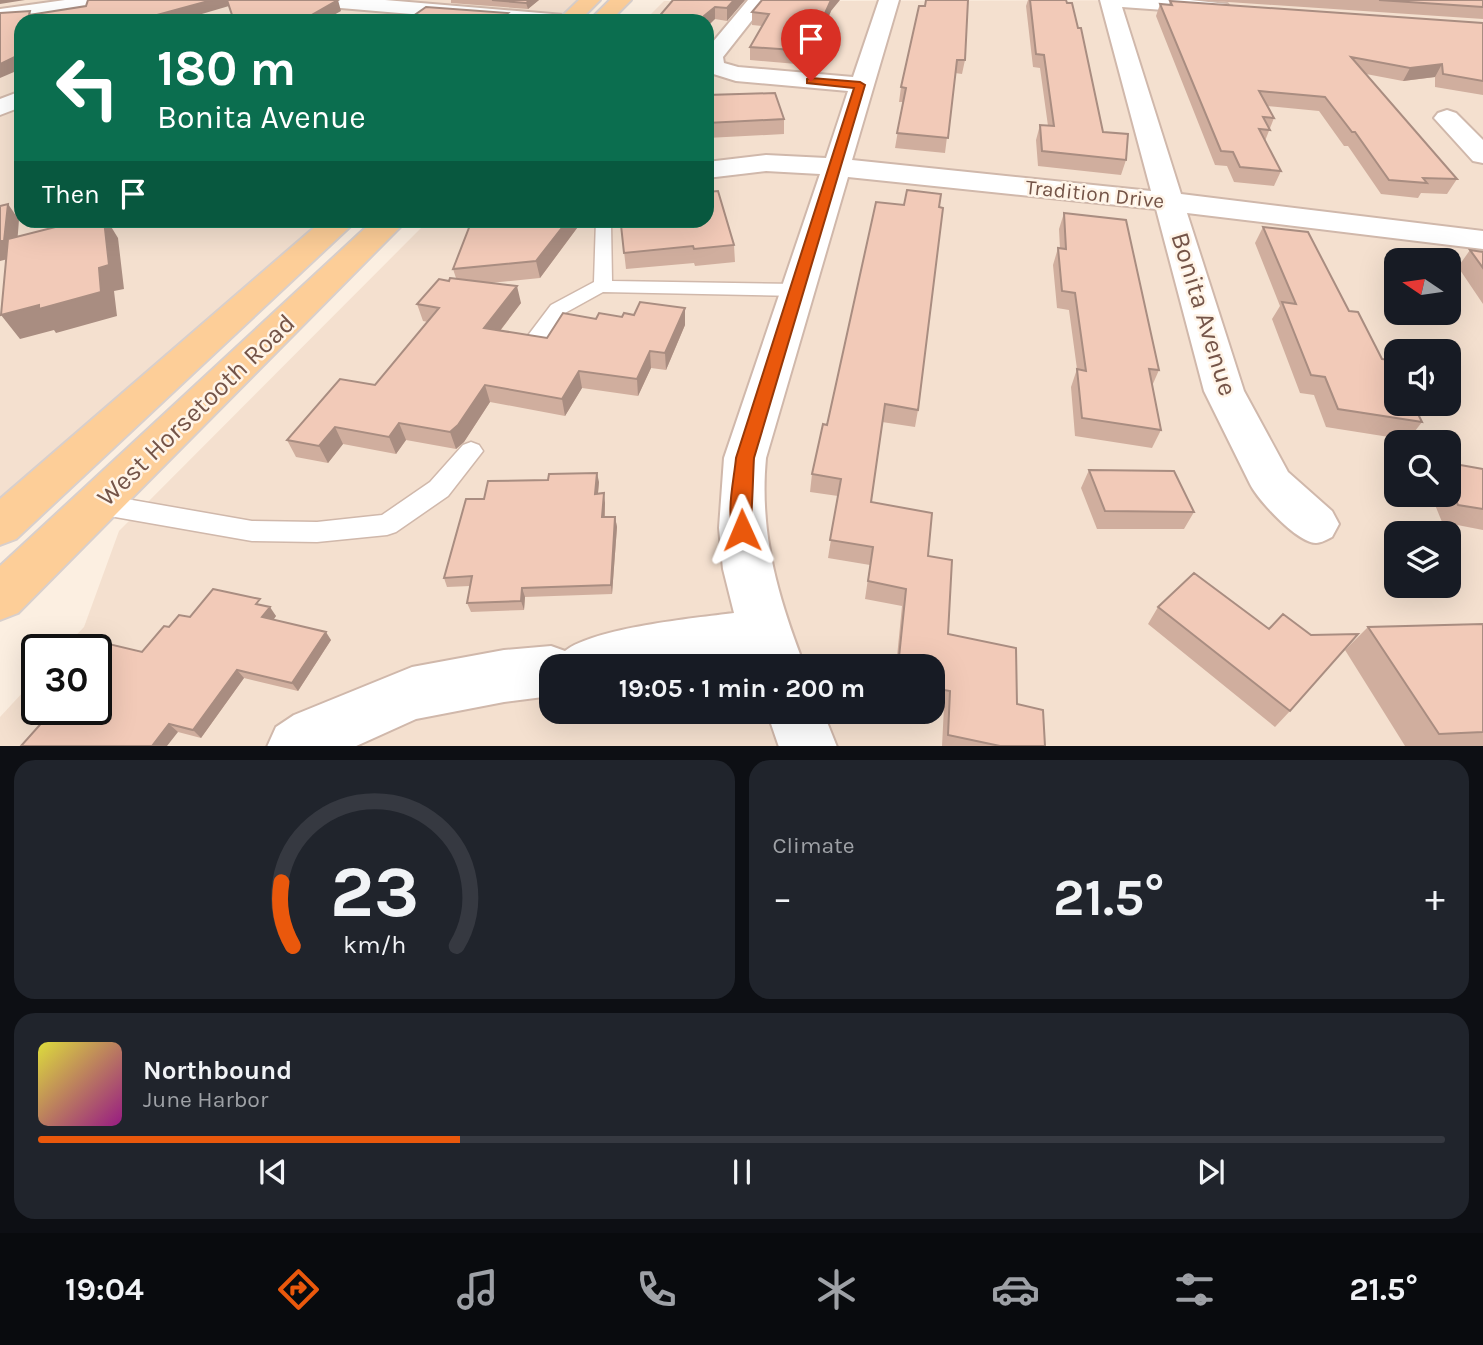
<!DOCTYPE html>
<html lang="en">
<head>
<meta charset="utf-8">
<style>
	:root { --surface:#171b24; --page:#20242c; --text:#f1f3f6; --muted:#9ea1a6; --line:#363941; --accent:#ea580c }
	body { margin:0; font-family:Karla,sans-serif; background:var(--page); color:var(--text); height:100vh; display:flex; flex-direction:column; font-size:26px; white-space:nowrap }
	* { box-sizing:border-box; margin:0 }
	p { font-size:23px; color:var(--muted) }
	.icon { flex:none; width:38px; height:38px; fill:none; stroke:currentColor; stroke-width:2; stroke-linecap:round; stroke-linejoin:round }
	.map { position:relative; height:746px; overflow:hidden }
	.panel { display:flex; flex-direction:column; gap:14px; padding:14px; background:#0d0f14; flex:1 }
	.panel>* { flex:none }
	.hud { position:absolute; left:14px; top:14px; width:700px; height:214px; border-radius:21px; box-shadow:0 7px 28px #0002; background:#0b6e4f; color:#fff; overflow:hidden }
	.needle { width:46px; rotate:283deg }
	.fabs { position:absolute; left:1384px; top:248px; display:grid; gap:14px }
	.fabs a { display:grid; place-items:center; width:77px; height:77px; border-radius:14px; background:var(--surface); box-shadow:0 7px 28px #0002; font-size:35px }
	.speed { position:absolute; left:21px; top:634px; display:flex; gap:14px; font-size:35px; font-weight:700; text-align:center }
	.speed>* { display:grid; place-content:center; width:91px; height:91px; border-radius:50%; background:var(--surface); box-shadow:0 7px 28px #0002; line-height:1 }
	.speed .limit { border:4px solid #111; border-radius:10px; background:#fff; color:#111 }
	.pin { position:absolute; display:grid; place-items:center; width:60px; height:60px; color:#fff; margin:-72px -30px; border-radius:50% 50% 50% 0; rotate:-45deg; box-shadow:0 0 7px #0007 }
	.pin .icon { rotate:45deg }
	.me { position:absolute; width:77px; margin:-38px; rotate:359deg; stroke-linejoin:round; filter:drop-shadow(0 0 5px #0008) }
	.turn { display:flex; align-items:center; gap:24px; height:147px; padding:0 28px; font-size:32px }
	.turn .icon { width:91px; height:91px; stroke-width:2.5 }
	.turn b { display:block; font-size:49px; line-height:60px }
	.then { display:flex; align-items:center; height:66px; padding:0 28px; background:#0003; gap:14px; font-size:26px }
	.big { font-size:52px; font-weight:700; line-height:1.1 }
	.panel .card { flex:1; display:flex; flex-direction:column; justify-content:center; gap:10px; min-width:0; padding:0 24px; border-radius:21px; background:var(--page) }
	.panel .dial { align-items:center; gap:0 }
	.dial svg { height:182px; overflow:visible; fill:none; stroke:var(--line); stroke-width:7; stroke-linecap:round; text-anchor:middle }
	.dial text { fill:var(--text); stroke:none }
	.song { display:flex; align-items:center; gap:21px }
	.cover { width:84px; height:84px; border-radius:10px; background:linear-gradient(135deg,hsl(60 70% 55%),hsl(310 70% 35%)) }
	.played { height:7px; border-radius:4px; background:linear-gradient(90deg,var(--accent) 30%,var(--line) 30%) }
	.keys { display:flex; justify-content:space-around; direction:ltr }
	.heat { display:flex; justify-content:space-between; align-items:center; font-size:38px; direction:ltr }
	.panel .tiles { flex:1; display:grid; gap:14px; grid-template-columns:1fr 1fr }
	.card:last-child { grid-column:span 2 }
	.trip { position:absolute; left:539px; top:654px; width:406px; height:70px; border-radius:21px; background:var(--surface); box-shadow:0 7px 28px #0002; font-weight:700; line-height:70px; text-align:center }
	.tabs { display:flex; height:112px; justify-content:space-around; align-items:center; background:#090b0e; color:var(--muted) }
	.tabs .icon { width:49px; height:49px }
	.tabs .selected { color:var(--accent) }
	.tabs b { font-size:32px; color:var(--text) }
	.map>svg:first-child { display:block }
	.residential { fill:#f4e0cf; fill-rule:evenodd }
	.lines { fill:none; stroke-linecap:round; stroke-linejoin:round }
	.service-casing { stroke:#d0b8ab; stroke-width:3 }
	.minor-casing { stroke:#d0b8ab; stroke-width:4 }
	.primary-casing { stroke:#d8cfcc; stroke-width:4 }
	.service { fill:#fff; fill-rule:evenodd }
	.minor { fill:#fff; fill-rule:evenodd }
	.primary { fill:#fdce98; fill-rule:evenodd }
	.wall { fill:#d0ae9e }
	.shaded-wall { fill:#a98d81 }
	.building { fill:#f2cab8; stroke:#a98d81; stroke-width:2 }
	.route { fill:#ea580c; stroke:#983908; stroke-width:2 }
	.labels { text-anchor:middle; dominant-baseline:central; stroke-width:5; stroke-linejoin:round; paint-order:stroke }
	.far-street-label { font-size:21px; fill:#745448; stroke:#fff4e7 }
	.street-label { font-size:26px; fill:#745448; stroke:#fff4e7 }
</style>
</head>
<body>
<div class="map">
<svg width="1483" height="747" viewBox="0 0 1483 747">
	<rect width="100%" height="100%" fill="#fcefe1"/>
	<path class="residential" d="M0,0H577L553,21H21V220L322,221L0,499Z
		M1483,0V746L0,747V717L37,677V709H96V649H63L84,627L119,531L428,221L707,220V21H640L646,19L664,1ZM1396,261H1449V313H1396ZM1396,352H1449V404H1396ZM1396,443H1449V495H1396ZM1396,534H1449V586H1396ZM551,667H933V712H551Z"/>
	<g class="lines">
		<defs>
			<path id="service" d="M596,220H610L611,223L612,281L797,284L806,290L797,296L603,292L565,313L540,347H526L523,342L551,305L594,282Z
				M471,442L479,445L483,451L448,496L396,532L387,535L317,542L252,541L98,514L89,511L86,504L89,497L98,494L252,521L317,522L382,515L430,482L463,445Z"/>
			<path id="minor" d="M65,0H116L106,6L0,21V9Z
				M307,0H385L564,15L571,17L574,21H494L317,6Z
				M748,0H768L723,57L724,63L738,67L853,77L879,0H899L852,160L1151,191L1100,0H1190L1227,4L1230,8L1220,14L1122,7L1181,194L1483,231V249L1187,213L1244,391L1288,472L1332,511L1339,524L1332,537C1328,539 1321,543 1316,543C1297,543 1258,500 1250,484L1204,391L1156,209L848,177L766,458C759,533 778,598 805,667H751L748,658L692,667H551V696L504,702L416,719L354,747H267L276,727L294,715L412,667L504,650L551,646L565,651C594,628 694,618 734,613L723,569L719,528L724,458L820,174L766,171L707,178V162L766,155L826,158L848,91L736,81L707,72V49Z
				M21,91V107L0,115V99Z
				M1447,110L1456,113L1483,140V163L1473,161L1434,118L1438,113Z
				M767,712H823L837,747H779Z"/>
			<path id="primary" d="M579,0H600L579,21H557Z
				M610,0H631L610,21H589Z
				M323,220H357L16,539L0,545V499Z
				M374,220H407L18,613L0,620V566Z"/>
		</defs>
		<use href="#service" class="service-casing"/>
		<use href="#minor" class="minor-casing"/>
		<use href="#primary" class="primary-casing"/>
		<use href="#service" class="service"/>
		<use href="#minor" class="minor"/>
		<use href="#primary" class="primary"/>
	</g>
	<path class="wall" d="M451,0H539L528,9L451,3Z
		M673,0H745L727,21L715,19L707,21H656Z
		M1028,0H1066L1103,132L1126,160L1121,175L1038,166L1036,140L1040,125L1048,126L1040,68L1033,67L1026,6Z
		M1199,0H1483V19Z
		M1170,1L1483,23V95L1435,87V77L1403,81L1366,74L1457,179L1447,194L1421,193L1418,198L1381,194L1348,146H1344L1319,111L1267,106L1274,118L1265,141L1281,171L1274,186L1234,182L1227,166L1215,165L1156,16L1160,4L1169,5Z
		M919,6L965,60L962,74L955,73L945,153L895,148L903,102H899L901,87Z
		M831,11L808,65L750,60V47L762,26L752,25V12Z
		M707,95L784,119V134L707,138Z
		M876,202L918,410L915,427L882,422L871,502L928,556L948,634L1017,704L1045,746H942L944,707L933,705V667H896L902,606L865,599L870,565L828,558L838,496L810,492L812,474L827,425Z
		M1064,213L1159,370L1152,386L1161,430L1152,448L1075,436L1071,387L1077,369L1069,310L1057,308L1053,265L1058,248L1060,249L1059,229Z
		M472,220H583L540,278L490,283L521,303L500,331L547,338L596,319L622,317L685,325L666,370L651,368L638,396L582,388L565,416L490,402L464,442L456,449L406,440L396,454L343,444L328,463L296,457L287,440L375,385L428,322L423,321L417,304L449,281L456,278L453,269Z
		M621,225L734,245L735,262L695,266L694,263L626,269Z
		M1263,227L1349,311L1382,359L1422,422L1408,440L1326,427L1314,395L1300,393L1272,319L1280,306L1255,243Z
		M1470,250L1483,252V304L1458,267Z
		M1449,463L1483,469V530L1442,522L1431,495H1449Z
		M1089,470L1194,512L1184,529H1097L1081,488Z
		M599,482L598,493L605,503V517H615L617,527L612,594L525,597L524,610L471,612L467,603L470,586L447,587L444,578L484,499Z
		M264,606L276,616L273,620L331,640L298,691L244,678L201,738L178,732L42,709H96L98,657L142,652L169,627L190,617Z
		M1158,607L1290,711L1275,727L1148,624Z
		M1483,624V746H1405L1345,650L1368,627Z"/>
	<path class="shaded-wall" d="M0,0H25L0,4Z
		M212,0H227L229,6L178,21H135Z
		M338,0L341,11L323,21H301Z
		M530,0H539L528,9L526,3Z
		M734,0H745L727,21V8Z
		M831,0H840L831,11L808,65V51Z
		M715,7V19L707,27V21H700L704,16Z
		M508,13L509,21H497Z
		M21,54V69L0,78V64Z
		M1442,64L1435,77L1403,81L1410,68Z
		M8,204L19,220L16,257L0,261V241Z
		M104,220H107L118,238L124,289L114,291L117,316L56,333L54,330L20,339L1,315L99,268Z
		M568,220H583L540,278L536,261Z
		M517,286L521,303L489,345L484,328Z
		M685,308V325L666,370L665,353Z
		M650,351L651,368L638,396L637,379Z
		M579,371L582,388L565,416L562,399Z
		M485,385L490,402L464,442L456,449L450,432Z
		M399,423L406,440L396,454L389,437Z
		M335,427L343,444L328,463L319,446Z
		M597,473L599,482L597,503L595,494Z
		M604,493L605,503L604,526L602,517Z
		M615,517L617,527L612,594L611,585Z
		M522,588L525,597L524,610L521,601Z
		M270,607L276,616L269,626L262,617Z
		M326,632L331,640L298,691L292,683Z
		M237,670L244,678L201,738L193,730Z
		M169,724L178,732L167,746H152Z"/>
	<path class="building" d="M88,0H212L135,21H21V54L0,64V13L30,11L29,15L86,6Z
		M227,0H338L301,21H219L232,15Z
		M492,0H530L526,3Z
		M673,0H734L727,8L715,7L704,16L700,21L656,20Z
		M762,0H831L808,51L750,47L769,14L752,12Z
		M926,0H968L965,60H957L948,138L897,133L906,88L901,87L919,6H925Z
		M1030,0H1066L1067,3H1072L1078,28H1081L1103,132L1128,134L1126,160L1042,151L1040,125L1054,126L1044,55L1036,54Z
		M1379,0H1483V7Z
		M1170,1L1483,23V81L1443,74L1442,64L1410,68L1351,57L1457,179L1423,178L1427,183L1389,180L1355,132H1352L1325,97L1259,91L1274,118L1263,117L1270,130L1259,129L1281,171L1240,167L1233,152L1221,151L1160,4L1172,5Z
		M426,7L508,13L497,21H406Z
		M775,93L784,119L707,123V95Z
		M907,190L941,194L939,207L943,208L918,410L885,404L871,502L932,513L928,556L952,560L948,634L1016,648L1017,704L1043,710L1045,746H1000L948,735L950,691L933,688V667H898L906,589L868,581L873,547L830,540L841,479L812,474L823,424L827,425L876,202L904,205Z
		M718,191L734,245L694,249L693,246L624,253L621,225L624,220H707V192Z
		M8,204L4,241H0V206Z
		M1064,213L1126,220L1159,370L1149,369L1161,430L1082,418L1077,369L1086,371L1075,293L1062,291L1058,248L1066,249Z
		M83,220H104L109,265L99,268L101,292L39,309V305L1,315L8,239Z
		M472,220H568L536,261L453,269Z
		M1263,227L1308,232L1349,311L1358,312L1382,359L1391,360L1396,372V404H1413L1422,422L1338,409L1325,377L1311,375L1282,302L1296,304Z
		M1470,250L1483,252V268Z
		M450,278L517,286L484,328L547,338L563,313L596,319L599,313L622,317L624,313L634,315L640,302L685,308L665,353L650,351L637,379L579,371L562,399L485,385L458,425L450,432L399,423L389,437L335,427L319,446L287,440L340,379L375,385L439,308L417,304L439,279L449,281Z
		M1449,463L1483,469V509L1458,505L1449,484Z
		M1089,470L1174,471L1194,512L1105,511Z
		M597,473L595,494L604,493L602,517H615L611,585L522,588L521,601L467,603L472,576L444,578L466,499H484L488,481L548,480L549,474Z
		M1194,573L1269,629L1283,614L1311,635L1358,634L1290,711L1158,607Z
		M213,589L260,599L256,604L270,607L262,617L326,632L292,683L237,670L193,730L169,724L152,746H21L54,709H96V657H98L109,644L142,652L164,626L169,627L179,615L190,617Z
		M1483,624V732L1439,734L1368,627Z"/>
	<path class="route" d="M811,78L860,82L865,85L754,458C753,471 752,529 749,536L742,538L735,536C725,515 734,481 736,458L854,88L807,83V79Z"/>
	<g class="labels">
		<g class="far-street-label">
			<text transform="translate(1095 194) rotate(6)">Tradition Drive</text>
		</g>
		<g class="street-label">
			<text transform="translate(1204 314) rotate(73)">Bonita Avenue</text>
			<text transform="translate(196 410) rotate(-44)">West Horsetooth Road</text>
		</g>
	</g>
</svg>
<div class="fabs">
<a><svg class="needle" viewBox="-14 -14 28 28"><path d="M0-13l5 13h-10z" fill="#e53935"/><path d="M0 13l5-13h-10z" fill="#9ea1a6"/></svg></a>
<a><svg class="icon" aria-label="sound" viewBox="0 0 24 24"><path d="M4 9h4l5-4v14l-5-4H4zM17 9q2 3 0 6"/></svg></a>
<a><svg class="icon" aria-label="search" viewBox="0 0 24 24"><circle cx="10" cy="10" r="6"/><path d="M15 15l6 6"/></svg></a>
<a><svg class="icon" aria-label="layers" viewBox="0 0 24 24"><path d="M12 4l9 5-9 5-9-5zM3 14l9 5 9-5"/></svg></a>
</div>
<div class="speed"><div class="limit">30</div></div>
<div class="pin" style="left:811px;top:81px;background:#d93025"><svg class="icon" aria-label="arrive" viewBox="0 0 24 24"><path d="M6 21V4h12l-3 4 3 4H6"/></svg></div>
<svg class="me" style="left:742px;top:530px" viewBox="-20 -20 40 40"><path d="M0-17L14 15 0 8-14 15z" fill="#ea580c" stroke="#fff" stroke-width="4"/></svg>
<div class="trip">19:05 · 1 min · 200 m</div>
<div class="hud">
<div class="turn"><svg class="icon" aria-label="left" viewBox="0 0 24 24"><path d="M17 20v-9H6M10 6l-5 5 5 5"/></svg><div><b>180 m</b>Bonita Avenue</div></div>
<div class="then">Then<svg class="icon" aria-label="arrive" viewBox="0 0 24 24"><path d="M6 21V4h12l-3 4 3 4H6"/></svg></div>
</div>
</div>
<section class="panel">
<div class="tiles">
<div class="card dial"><svg viewBox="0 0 100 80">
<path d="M14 69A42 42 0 1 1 86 69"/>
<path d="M14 69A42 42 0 0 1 9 41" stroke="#ea580c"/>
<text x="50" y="56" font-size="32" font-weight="700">23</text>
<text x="50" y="72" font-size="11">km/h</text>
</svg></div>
<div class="card"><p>Climate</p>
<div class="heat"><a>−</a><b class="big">21.5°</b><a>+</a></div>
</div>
<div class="card">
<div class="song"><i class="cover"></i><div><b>Northbound</b><p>June Harbor</p></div></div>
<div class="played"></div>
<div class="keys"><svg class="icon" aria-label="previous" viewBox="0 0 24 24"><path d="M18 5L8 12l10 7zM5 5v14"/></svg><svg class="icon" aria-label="pause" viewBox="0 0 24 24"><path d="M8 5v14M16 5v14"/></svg><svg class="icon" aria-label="next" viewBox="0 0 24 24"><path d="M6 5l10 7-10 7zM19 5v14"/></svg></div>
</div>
</div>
</section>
<nav class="tabs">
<b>19:04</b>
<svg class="icon selected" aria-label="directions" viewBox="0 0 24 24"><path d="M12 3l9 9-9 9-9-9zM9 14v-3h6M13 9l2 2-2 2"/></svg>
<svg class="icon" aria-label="music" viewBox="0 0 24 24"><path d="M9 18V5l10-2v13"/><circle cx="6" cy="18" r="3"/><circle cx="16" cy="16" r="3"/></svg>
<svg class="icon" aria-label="phone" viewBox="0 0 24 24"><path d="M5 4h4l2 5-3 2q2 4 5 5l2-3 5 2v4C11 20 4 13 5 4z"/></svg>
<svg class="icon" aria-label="climate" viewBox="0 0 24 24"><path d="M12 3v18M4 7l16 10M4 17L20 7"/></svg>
<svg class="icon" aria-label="car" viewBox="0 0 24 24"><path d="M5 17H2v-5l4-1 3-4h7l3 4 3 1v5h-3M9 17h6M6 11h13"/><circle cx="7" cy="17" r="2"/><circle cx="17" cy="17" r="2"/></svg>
<svg class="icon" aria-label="filters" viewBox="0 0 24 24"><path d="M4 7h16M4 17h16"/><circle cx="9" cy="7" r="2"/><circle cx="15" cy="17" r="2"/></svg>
<b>21.5°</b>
</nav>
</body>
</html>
